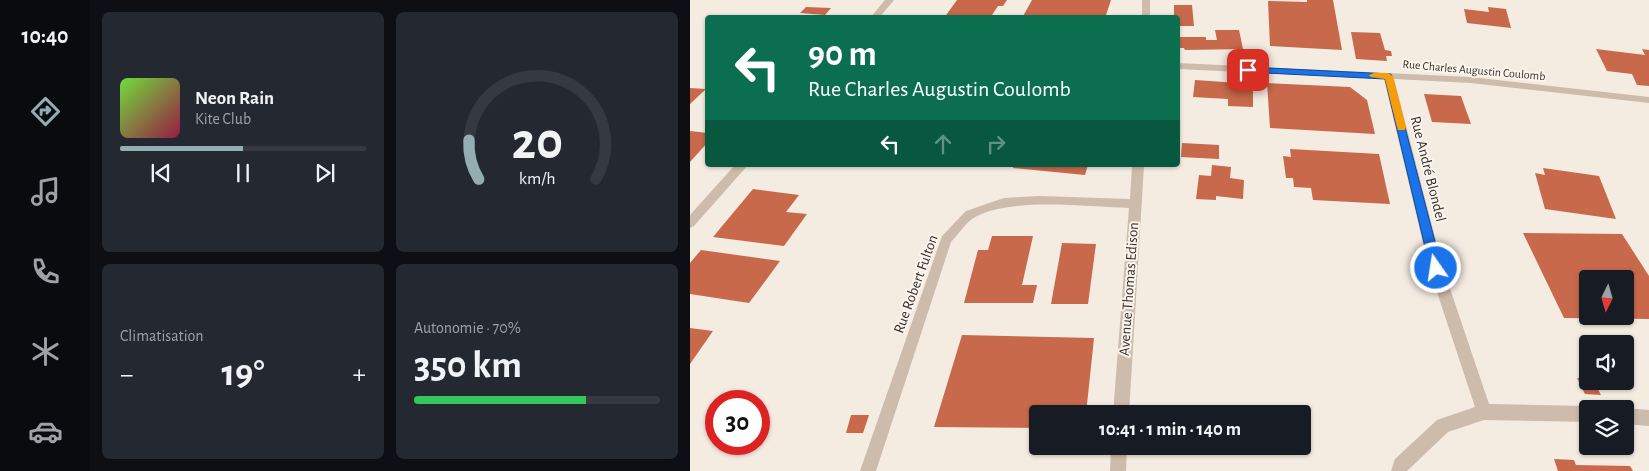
<!DOCTYPE html>
<html lang="fr">
<head>
<meta charset="utf-8">
<style>
	:root { --surface:#171b24; --page:#242831; --text:#f1f3f6; --muted:#9ea1a6; --line:#363941; --accent:#92aeb2 }
	body { margin:0; font-family:"Alegreya Sans",sans-serif; background:var(--page); color:var(--text); height:100vh; display:flex; flex-direction:column; font-size:19px; white-space:nowrap }
	* { box-sizing:border-box; margin:0 }
	p { font-size:16px; color:var(--muted) }
	.icon { flex:none; width:28px; height:28px; fill:none; stroke:currentColor; stroke-width:2; stroke-linecap:round; stroke-linejoin:round }
	.map { position:relative; flex:1; overflow:hidden }
	.side { display:flex; flex-direction:column; gap:12px; padding:12px; background:#0d0f14; width:600px }
	.side>* { flex:none }
	.top-card { position:absolute; left:15px; top:15px; width:475px; height:152px; border-radius:5px; box-shadow:0 1px 4px #0004; background:#0b6e4f; color:#fff; overflow:hidden }
	.needle { width:32px; rotate:185deg }
	.tools { position:absolute; left:889px; top:270px; display:grid; gap:10px }
	.tools a { display:grid; place-items:center; width:55px; height:55px; border-radius:5px; background:var(--surface); box-shadow:0 1px 4px #0004; font-size:25px }
	.speed { position:absolute; left:15px; top:390px; display:flex; gap:10px; font-size:25px; font-weight:700; text-align:center }
	.speed>* { display:grid; place-content:center; width:65px; height:65px; border-radius:50%; background:var(--surface); box-shadow:0 1px 4px #0004; line-height:1 }
	.speed .limit { border:8px solid #d22; background:#fff; color:#111 }
	.pin { position:absolute; display:grid; place-items:center; width:42px; height:42px; color:#fff; margin:-21px; border-radius:10px; box-shadow:0 2px 8px #0006 }
	.me { position:absolute; width:55px; margin:-28px; rotate:347deg; stroke-linejoin:round; filter:drop-shadow(0 0 4px #0008) }
	.turn { display:flex; align-items:center; gap:18px; height:105px; padding:0 20px; font-size:22px }
	.turn .icon { width:65px; height:65px; stroke-width:2.5 }
	.turn b { display:block; font-size:35px; line-height:42px }
	.lanes { display:flex; align-items:center; height:48px; padding:0 20px; background:#0003; justify-content:center; gap:25px; direction:ltr }
	.lanes .off { opacity:.35 }
	.big { font-size:38px; font-weight:700; line-height:1.1 }
	.side .tile { flex:1; display:flex; flex-direction:column; justify-content:center; gap:8px; min-width:0; padding:0 18px; border-radius:8px; background:var(--page) }
	.side .dial { align-items:center; gap:0 }
	.dial svg { height:130px; overflow:visible; fill:none; stroke:var(--line); stroke-width:7; stroke-linecap:round; text-anchor:middle }
	.dial text { fill:var(--text); stroke:none }
	.song { display:flex; align-items:center; gap:15px }
	.cover { width:60px; height:60px; border-radius:8px; background:linear-gradient(135deg,hsl(100 70% 55%),hsl(340 70% 35%)) }
	.played { height:5px; border-radius:2px; background:linear-gradient(90deg,var(--accent) 50%,var(--line) 50%) }
	.keys { display:flex; justify-content:space-around; direction:ltr }
	.heat { display:flex; justify-content:space-between; align-items:center; font-size:28px; direction:ltr }
	.charge { height:8px; border-radius:4px; background:linear-gradient(90deg,#34c759 70%,var(--line) 0) }
	.side .tiles { flex:1; display:grid; gap:12px; grid-template-columns:repeat(2,1fr) }
	.trip { position:absolute; left:339px; top:405px; width:282px; height:50px; border-radius:5px; background:var(--surface); box-shadow:0 1px 4px #0004; font-weight:700; line-height:50px; text-align:center }
	main { display:flex; flex:1; min-height:0 }
	.tab-bar { display:flex; flex-direction:column; width:90px; justify-content:space-around; align-items:center; background:#090b0e; color:var(--muted) }
	.tab-bar .icon { width:35px; height:35px }
	.tab-bar .current { color:var(--accent) }
	.tab-bar b { font-size:22px; color:var(--text) }
	.map>svg:first-child { display:block }
	.building { fill:#c8694b; fill-rule:evenodd }
	.lines { fill:none; stroke-linecap:round; stroke-linejoin:round }
	.minor { fill:#cdbbac; fill-rule:evenodd }
	.route { fill:#1a73e8; stroke:#114b97 }
	.slow { fill:#f59e0b }
	.labels { text-anchor:middle; dominant-baseline:central; stroke-width:4; stroke-linejoin:round; paint-order:stroke }
	.far-street-label { font-size:12px; fill:#3b302b; stroke:#fbf5ee }
	.street-label { font-size:15px; fill:#3b302b; stroke:#fbf5ee }
</style>
</head>
<body>
<main>
<nav class="tab-bar">
<b>10:40</b>
<svg class="icon current" aria-label="directions" viewBox="0 0 24 24"><path d="M12 3l9 9-9 9-9-9zM9 14v-3h6M13 9l2 2-2 2"/></svg>
<svg class="icon" aria-label="music" viewBox="0 0 24 24"><path d="M9 18V5l10-2v13"/><circle cx="6" cy="18" r="3"/><circle cx="16" cy="16" r="3"/></svg>
<svg class="icon" aria-label="phone" viewBox="0 0 24 24"><path d="M5 4h4l2 5-3 2q2 4 5 5l2-3 5 2v4C11 20 4 13 5 4z"/></svg>
<svg class="icon" aria-label="climate" viewBox="0 0 24 24"><path d="M12 3v18M4 7l16 10M4 17L20 7"/></svg>
<svg class="icon" aria-label="car" viewBox="0 0 24 24"><path d="M5 17H2v-5l4-1 3-4h7l3 4 3 1v5h-3M9 17h6M6 11h13"/><circle cx="7" cy="17" r="2"/><circle cx="17" cy="17" r="2"/></svg>
</nav>
<section class="side">
<div class="tiles">
<div class="tile">
<div class="song"><i class="cover"></i><div><b>Neon Rain</b><p>Kite Club</p></div></div>
<div class="played"></div>
<div class="keys"><svg class="icon" aria-label="previous" viewBox="0 0 24 24"><path d="M18 5L8 12l10 7zM5 5v14"/></svg><svg class="icon" aria-label="pause" viewBox="0 0 24 24"><path d="M8 5v14M16 5v14"/></svg><svg class="icon" aria-label="next" viewBox="0 0 24 24"><path d="M6 5l10 7-10 7zM19 5v14"/></svg></div>
</div>
<div class="tile dial"><svg viewBox="0 0 100 80">
<path d="M14 69A42 42 0 1 1 86 69"/>
<path d="M14 69A42 42 0 0 1 8 45" stroke="#92aeb2"/>
<text x="50" y="56" font-size="32" font-weight="700">20</text>
<text x="50" y="72" font-size="11">km/h</text>
</svg></div>
<div class="tile"><p>Climatisation</p>
<div class="heat"><a>−</a><b class="big">19°</b><a>+</a></div>
</div>
<div class="tile"><p>Autonomie · 70%</p><b class="big">350 km</b><div class="charge"></div></div>
</div>
</section>
<div class="map">
<svg width="959" height="471" viewBox="0 0 959 471">
	<rect width="100%" height="100%" fill="#f4ebe1"/>
	<path class="building" d="M267,0H317L313,6H308L300,18H254Z
		M342,0H421L415,18H332Z
		M617,0H643L652,50L580,46L578,1L617,2Z
		M484,5H502L504,26H488V18H484Z
		M116,7L141,8L135,15L110,13Z
		M798,7L816,9L821,28L777,23L774,9L799,12Z
		M525,30H549L553,49L495,50L494,48H488V37H516V40H527Z
		M661,32L690,33L695,50L701,51L702,56H696L697,61L666,59Z
		M906,49L955,55L952,49L959,50V86L947,85L942,74L917,71Z
		M505,80L563,84V107L538,106V99L503,97Z
		M577,83L660,87L677,100L685,134L580,128Z
		M0,88L16,89L0,104Z
		M734,94L771,96L781,124L742,122Z
		M0,131L18,133V142L0,162Z
		M492,143L529,145V159L491,157Z
		M600,149L689,154L700,204L623,200L621,188L604,187L603,178H596L593,156L601,157Z
		M324,165H398L395,175L323,168Z
		M522,165L541,167L540,178L554,180L553,199L526,196V200L506,199L509,175L521,176Z
		M853,168L909,176L926,219L855,209L845,173L855,175Z
		M63,189L109,195L96,212L117,214L94,246L23,237Z
		M833,233L932,234L959,276V319L874,318ZM898,279H935V316H898Z
		M302,236H343L332,285H347L343,303H274L288,250H298Z
		M372,243L406,244L398,304H361Z
		M11,250L90,261L59,303L0,294V263Z
		M0,328L23,331L0,364Z
		M272,335L404,338L396,414H348V428L244,427Z
		M887,378H898V381H904L911,395L895,394Z
		M161,415H179L173,433H156Z
		M864,459L884,460L886,465L940,466L943,471H868Z"/>
	<g class="lines">
		<path class="minor" d="M195,0H204L189,18H180Z
			M452,0H460V18H452Z
			M488,63L781,77L959,97V103L781,83L704,79L753,268L799,404L898,406L904,409H898V422L794,420L758,432L717,471H701L705,459L747,420L785,407L739,268L694,79L488,69Z
			M45,165H58L4,226L0,228V215Z
			M442,165H454L439,414H423L439,208C398,207 321,197 285,217C276,222 268,235 261,242L186,471H170L252,236L276,211L314,198L349,196L440,199Z
			M935,408L959,410V426L935,424Z
			M421,446H437L436,471H420Z"/>
	</g>
	<path class="route" d="M558,67L701,74L752,268L750,271H742L740,268L695,79L555,72V68Z"/>
	<path class="slow" d="M684,73H698L703,76L716,127L715,130H708L707,127L695,79L681,77L679,75Z"/>
	<g class="labels">
		<g class="far-street-label">
			<text transform="translate(784 70) rotate(5)">Rue Charles Augustin Coulomb</text>
		</g>
		<g class="street-label">
			<text transform="translate(738 169) rotate(76)">Rue André Blondel</text>
			<text transform="translate(226 284) rotate(-70)">Rue Robert Fulton</text>
			<text transform="translate(439 289) rotate(-86)">Avenue Thomas Edison</text>
		</g>
	</g>
</svg>
<div class="tools">
<a><svg class="needle" viewBox="-14 -14 28 28"><path d="M0-13l5 13h-10z" fill="#e53935"/><path d="M0 13l5-13h-10z" fill="#9ea1a6"/></svg></a>
<a><svg class="icon" aria-label="sound" viewBox="0 0 24 24"><path d="M4 9h4l5-4v14l-5-4H4zM17 9q2 3 0 6"/></svg></a>
<a><svg class="icon" aria-label="layers" viewBox="0 0 24 24"><path d="M12 4l9 5-9 5-9-5zM3 14l9 5 9-5"/></svg></a>
</div>
<div class="speed"><div class="limit">30</div></div>
<div class="pin" style="left:558px;top:70px;background:#d93025"><svg class="icon" aria-label="arrive" viewBox="0 0 24 24"><path d="M6 21V4h12l-3 4 3 4H6"/></svg></div>
<svg class="me" style="left:746px;top:268px" viewBox="-20 -20 40 40"><circle r="17" fill="#1a73e8" stroke="#fff" stroke-width="3"/><path d="M0-11L8 9 0 5-8 9z" fill="#fff"/></svg>
<div class="trip">10:41 · 1 min · 140 m</div>
<div class="top-card">
<div class="turn"><svg class="icon" aria-label="left" viewBox="0 0 24 24"><path d="M17 20v-9H6M10 6l-5 5 5 5"/></svg><div><b>90 m</b>Rue Charles Augustin Coulomb</div></div>
<div class="lanes"><svg class="icon" aria-label="left" viewBox="0 0 24 24"><path d="M17 20v-9H6M10 6l-5 5 5 5"/></svg><svg class="icon off" aria-label="ahead" viewBox="0 0 24 24"><path d="M12 20V5M6 11l6-6 6 6"/></svg><svg class="icon off" aria-label="right" viewBox="0 0 24 24"><path d="M7 20v-9h11M14 6l5 5-5 5"/></svg></div>
</div>
</div>
</main>
</body>
</html>
